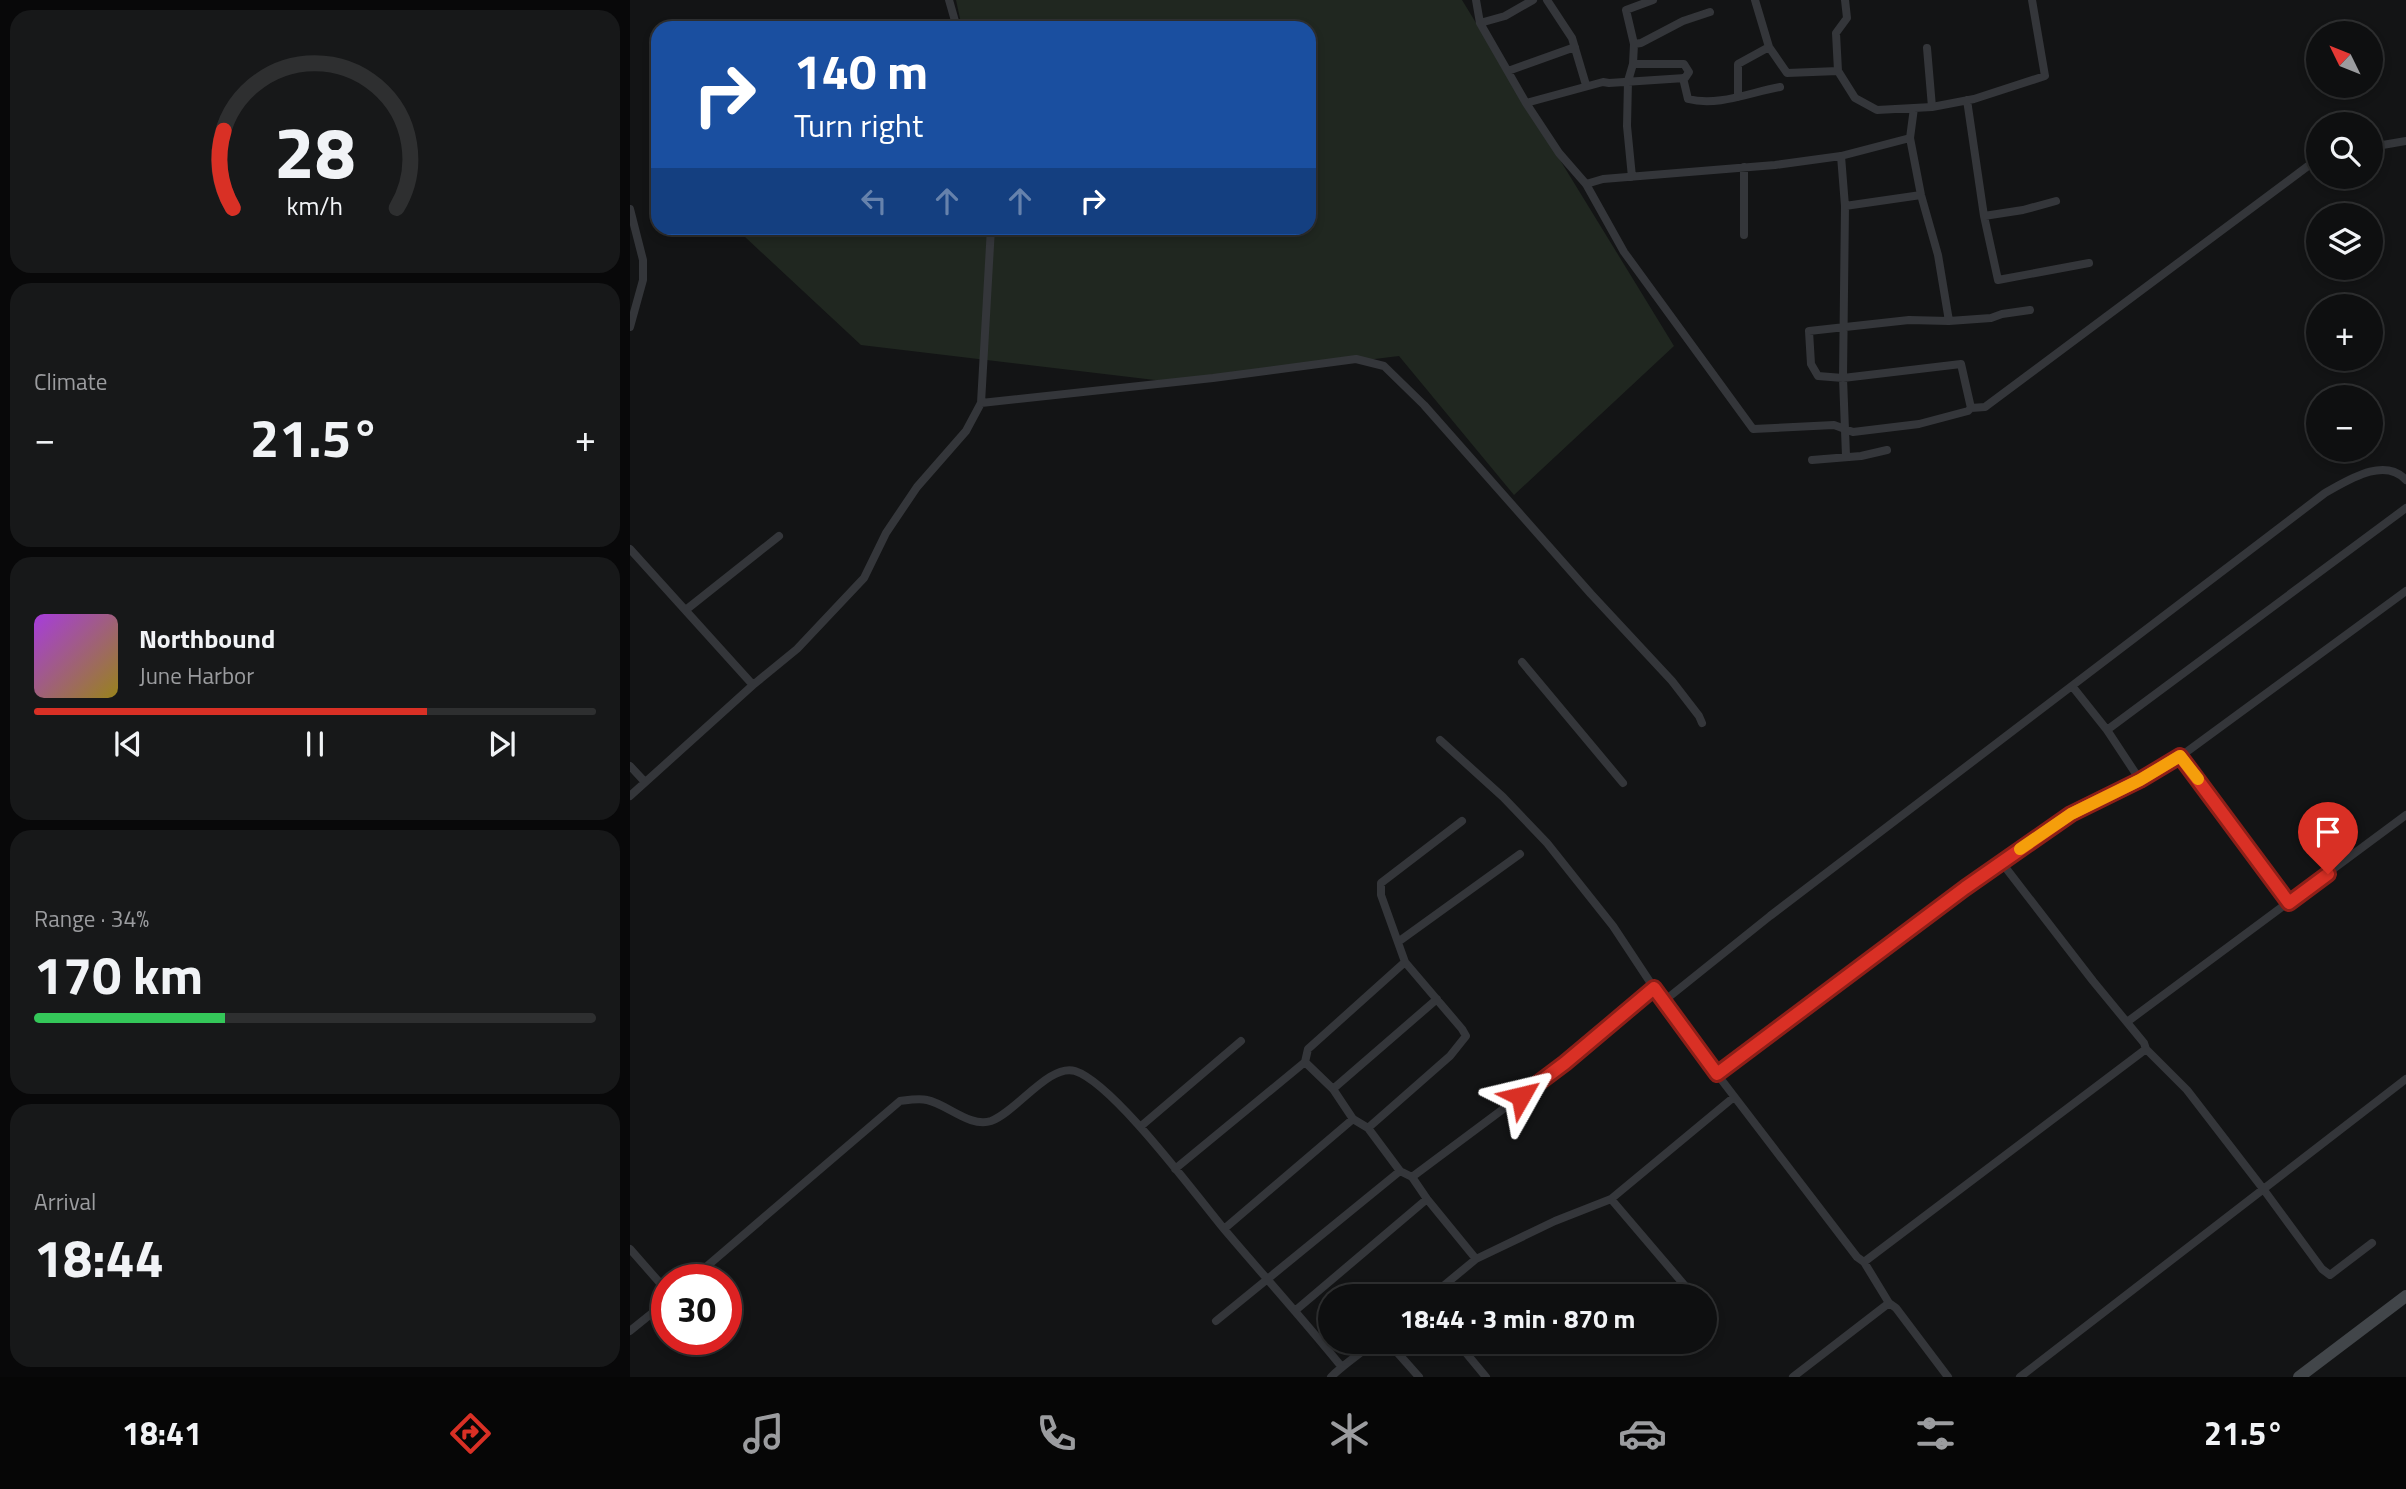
<!DOCTYPE html>
<html lang="en">
<head>
<meta charset="utf-8">
<style>
	:root { --surface:#0e0f10; --page:#171819; --text:#f1f3f6; --muted:#9b9c9f; --line:#2e2f30; --accent:#d93025 }
	body { margin:0; font-family:"Titillium Web",sans-serif; background:var(--page); color:var(--text); height:100vh; display:flex; flex-direction:column; font-size:26px; white-space:nowrap }
	* { box-sizing:border-box; margin:0 }
	p { font-size:23px; color:var(--muted) }
	.icon { flex:none; width:38px; height:38px; fill:none; stroke:currentColor; stroke-width:2; stroke-linecap:round; stroke-linejoin:round }
	.map { position:relative; flex:1; overflow:hidden }
	.details { display:flex; flex-direction:column; gap:10px; padding:10px; background:#080809; width:630px }
	.details>* { flex:none }
	.banner { position:absolute; left:21px; top:21px; width:665px; height:214px; border-radius:21px; box-shadow:0 4px 10px #0003,0 0 0 2px var(--line); background:#1a4fa0; color:#fff; overflow:hidden }
	.needle { width:46px; rotate:313deg }
	.buttons { position:absolute; left:1676px; top:21px; display:grid; gap:14px }
	.buttons a { display:grid; place-items:center; width:77px; height:77px; border-radius:50%; background:var(--surface); box-shadow:0 4px 10px #0003,0 0 0 2px var(--line); font-size:35px }
	.speed { position:absolute; left:21px; top:1264px; display:flex; gap:14px; font-size:35px; font-weight:700; text-align:center }
	.speed>* { display:grid; place-content:center; width:91px; height:91px; border-radius:50%; background:var(--surface); box-shadow:0 4px 10px #0003,0 0 0 2px var(--line); line-height:1 }
	.speed .limit { border:10px solid #d22; background:#fff; color:#111 }
	.pin { position:absolute; display:grid; place-items:center; width:60px; height:60px; color:#fff; margin:-72px -30px; border-radius:50% 50% 50% 0; rotate:-45deg; box-shadow:0 0 7px #0007 }
	.pin .icon { rotate:45deg }
	.me { position:absolute; width:77px; margin:-38px; rotate:53deg; stroke-linejoin:round; filter:drop-shadow(0 0 5px #0008) }
	.turn { display:flex; align-items:center; gap:24px; height:147px; padding:0 28px; font-size:32px }
	.turn .icon { width:91px; height:91px; stroke-width:2.5 }
	.turn b { display:block; font-size:49px; line-height:60px }
	.lanes { display:flex; align-items:center; height:66px; padding:0 28px; background:#0003; justify-content:center; gap:35px; direction:ltr }
	.lanes .off { opacity:.35 }
	.big { font-size:52px; font-weight:700; line-height:1.1 }
	.details .tile { flex:1; display:flex; flex-direction:column; justify-content:center; gap:10px; min-width:0; padding:0 24px; border-radius:21px; background:var(--page) }
	.details .dial { align-items:center; gap:0 }
	.dial svg { height:182px; overflow:visible; fill:none; stroke:var(--line); stroke-width:7; stroke-linecap:round; text-anchor:middle }
	.dial text { fill:var(--text); stroke:none }
	.song { display:flex; align-items:center; gap:21px }
	.cover { width:84px; height:84px; border-radius:10px; background:linear-gradient(135deg,hsl(280 70% 55%),hsl(50 70% 35%)) }
	.played { height:7px; border-radius:4px; background:linear-gradient(90deg,var(--accent) 70%,var(--line) 70%) }
	.keys { display:flex; justify-content:space-around; direction:ltr }
	.heat { display:flex; justify-content:space-between; align-items:center; font-size:38px; direction:ltr }
	.charge { height:10px; border-radius:5px; background:linear-gradient(90deg,#34c759 34%,var(--line) 0) }
	.trip { position:absolute; left:688px; top:1284px; width:399px; height:70px; border-radius:35px; background:var(--surface); box-shadow:0 4px 10px #0003,0 0 0 2px var(--line); font-weight:700; line-height:70px; text-align:center }
	.dock { display:flex; height:112px; justify-content:space-around; align-items:center; background:#060606; color:var(--muted) }
	.dock .icon { width:49px; height:49px }
	.dock .active { color:var(--accent) }
	.dock b { font-size:32px; color:var(--text) }
	main { display:flex; flex:1; min-height:0 }
	.map>svg:first-child { display:block }
	.green { fill:#202720 }
	.lines { fill:none; stroke-linecap:round; stroke-linejoin:round }
	.street { stroke:#34363a; stroke-width:8 }
	.secondary { stroke:#42464a; stroke-width:12 }
	.route-casing { stroke:#8d1f18; stroke-width:18 }
	.route { stroke:#d93025; stroke-width:12 }
	.slow { stroke:#f59e0b; stroke-width:12 }
</style>
</head>
<body>
<main>
<section class="details">
<div class="tile dial"><svg viewBox="0 0 100 80">
<path d="M14 69A42 42 0 1 1 86 69"/>
<path d="M14 69A42 42 0 0 1 10 35" stroke="#d93025"/>
<text x="50" y="56" font-size="32" font-weight="700">28</text>
<text x="50" y="72" font-size="11">km/h</text>
</svg></div>
<div class="tile"><p>Climate</p>
<div class="heat"><a>−</a><b class="big">21.5°</b><a>+</a></div>
</div>
<div class="tile">
<div class="song"><i class="cover"></i><div><b>Northbound</b><p>June Harbor</p></div></div>
<div class="played"></div>
<div class="keys"><svg class="icon" aria-label="previous" viewBox="0 0 24 24"><path d="M18 5L8 12l10 7zM5 5v14"/></svg><svg class="icon" aria-label="pause" viewBox="0 0 24 24"><path d="M8 5v14M16 5v14"/></svg><svg class="icon" aria-label="next" viewBox="0 0 24 24"><path d="M6 5l10 7-10 7zM19 5v14"/></svg></div>
</div>
<div class="tile"><p>Range · 34%</p><b class="big">170 km</b><div class="charge"></div></div>
<div class="tile"><p>Arrival</p><b class="big">18:44</b></div>
</section>
<div class="map">
<svg width="1776" height="1377" viewBox="0 0 1776 1377">
	<rect width="100%" height="100%" fill="#131415"/>
	<path class="green" d="M326,0H832L1044,346L884,495L769,356L550,383L231,345L114,236L125,228H679V28H332Z"/>
	<g class="lines">
		<path class="street" d="M319,0L327,28
			M846,0L850,23L896,103L929,153L956,184L994,252L1123,429L1204,425L1223,432L1289,424L1338,411L1341,408L1355,407L1678,166L1689,160
			M917,0L942,38L956,85
			M1125,0L1139,47L1157,73L1208,71
			M1215,0L1217,18L1206,33L1208,71L1225,98L1247,110L1302,107L1344,99L1415,76L1402,0
			M850,23L875,16L903,0
			M1004,44L1011,43L1053,21L1080,12
			M1297,48L1302,107
			M878,71L945,47
			M1053,78L1058,99C1088,107 1121,92 1150,87
			M1108,97V64L1139,47
			M1337,100L1354,216L1368,280L1459,263
			M896,103L973,82L979,83L1055,78L1059,72L1054,64H1003
			M1284,108L1280,138L1291,195L1308,255L1319,321
			M1741,147L1776,141
			M1211,156L1215,206L1213,378L1216,456
			M1002,177L997,126L998,81L1003,64L1004,44L996,10L1023,0
			M956,184L973,179L1145,165L1211,156L1280,138
			M1215,206L1291,195
			M0,209L13,260V280L0,327
			M1354,216L1393,210L1426,201
			M1114,235V167
			M351,403L583,378L726,359L754,366L794,405L961,594L1042,681L1069,716L1072,723
			M1341,408L1331,364L1213,378L1188,376L1181,364L1179,331L1279,320L1319,321L1361,318L1372,314L1400,310
			M1182,460L1231,456L1257,450
			M0,549C41,594 82,640 123,685L167,649L234,578L256,533L287,487L336,431L351,403L361,228
			M57,609L149,536
			M892,662L993,783
			M1442,686L1477,730L1510,780
			M1477,730L1776,508
			M810,740L873,797L917,843L983,926L1024,988L1087,1074L1227,1257L1234,1262L1259,1303L1266,1308L1318,1377
			M1551,756L1659,903
			M0,766L14,781
			M0,796L123,685
			M1372,863L1463,981L1514,1043L1516,1049L1557,1090L1634,1190L1692,1269L1700,1275L1742,1243
			M768,942L890,854
			M1034,1001L1140,916L1695,493C1717,481 1754,456 1776,480
			M1497,1022L1776,815
			M675,1062L703,1089L723,1119L738,1128L770,1171L782,1177L797,1199L846,1259
			M1087,1074L1335,888L1441,814L1510,780L1551,756L1776,591
			M703,1089L807,999
			M510,1127L611,1041
			M738,1128L820,1056L836,1036L832,1029L775,962L751,895V883L832,821
			M545,1169L675,1062L678,1049L775,962
			M782,1177L935,1063L1024,988
			M981,1199L1062,1294
			M594,1229L723,1119
			M0,1249L37,1291
			M1234,1262L1516,1049
			M62,1279L270,1101C278,1100 289,1098 297,1100C317,1104 340,1128 361,1121C386,1112 420,1063 445,1071C483,1083 565,1194 594,1229C633,1275 673,1319 711,1366
			M800,1297L846,1259L925,1221L981,1199L1104,1097
			M666,1310L797,1199
			M586,1321L770,1171
			M0,1331L37,1301
			M758,1342L789,1377
			M827,1342L856,1377
			M701,1377C714,1364 730,1354 744,1342
			M1163,1377L1259,1303
			M1390,1377L1776,1079"/>
		<path class="secondary" d="M1669,1377L1776,1296"/>
	</g>
	<g class="lines">
		<defs>
			<path id="route" d="M891,1096L935,1063L1024,988L1087,1074L1335,888L1441,814L1510,780L1550,756L1659,903L1698,874"/>
		</defs>
		<use href="#route" class="route-casing"/>
		<use href="#route" class="route"/>
		<path class="slow" d="M1390,849L1441,814L1510,780L1550,756L1568,779"/>
	</g>
</svg>
<div class="buttons">
<a><svg class="needle" viewBox="-14 -14 28 28"><path d="M0-13l5 13h-10z" fill="#e53935"/><path d="M0 13l5-13h-10z" fill="#9b9c9f"/></svg></a>
<a><svg class="icon" aria-label="search" viewBox="0 0 24 24"><circle cx="10" cy="10" r="6"/><path d="M15 15l6 6"/></svg></a>
<a><svg class="icon" aria-label="layers" viewBox="0 0 24 24"><path d="M12 4l9 5-9 5-9-5zM3 14l9 5 9-5"/></svg></a>
<a>+</a>
<a>−</a>
</div>
<div class="speed"><div class="limit">30</div></div>
<div class="pin" style="left:1698px;top:874px;background:#d93025"><svg class="icon" aria-label="arrive" viewBox="0 0 24 24"><path d="M6 21V4h12l-3 4 3 4H6"/></svg></div>
<svg class="me" style="left:891px;top:1096px" viewBox="-20 -20 40 40"><path d="M0-17L14 15 0 8-14 15z" fill="#d93025" stroke="#fff" stroke-width="4"/></svg>
<div class="trip">18:44 · 3 min · 870 m</div>
<div class="banner">
<div class="turn"><svg class="icon" aria-label="right" viewBox="0 0 24 24"><path d="M7 20v-9h11M14 6l5 5-5 5"/></svg><div><b>140 m</b>Turn right</div></div>
<div class="lanes"><svg class="icon off" aria-label="left" viewBox="0 0 24 24"><path d="M17 20v-9H6M10 6l-5 5 5 5"/></svg><svg class="icon off" aria-label="ahead" viewBox="0 0 24 24"><path d="M12 20V5M6 11l6-6 6 6"/></svg><svg class="icon off" aria-label="ahead" viewBox="0 0 24 24"><path d="M12 20V5M6 11l6-6 6 6"/></svg><svg class="icon" aria-label="right" viewBox="0 0 24 24"><path d="M7 20v-9h11M14 6l5 5-5 5"/></svg></div>
</div>
</div>
</main>
<nav class="dock">
<b>18:41</b>
<svg class="icon active" aria-label="directions" viewBox="0 0 24 24"><path d="M12 3l9 9-9 9-9-9zM9 14v-3h6M13 9l2 2-2 2"/></svg>
<svg class="icon" aria-label="music" viewBox="0 0 24 24"><path d="M9 18V5l10-2v13"/><circle cx="6" cy="18" r="3"/><circle cx="16" cy="16" r="3"/></svg>
<svg class="icon" aria-label="phone" viewBox="0 0 24 24"><path d="M5 4h4l2 5-3 2q2 4 5 5l2-3 5 2v4C11 20 4 13 5 4z"/></svg>
<svg class="icon" aria-label="climate" viewBox="0 0 24 24"><path d="M12 3v18M4 7l16 10M4 17L20 7"/></svg>
<svg class="icon" aria-label="car" viewBox="0 0 24 24"><path d="M5 17H2v-5l4-1 3-4h7l3 4 3 1v5h-3M9 17h6M6 11h13"/><circle cx="7" cy="17" r="2"/><circle cx="17" cy="17" r="2"/></svg>
<svg class="icon" aria-label="filters" viewBox="0 0 24 24"><path d="M4 7h16M4 17h16"/><circle cx="9" cy="7" r="2"/><circle cx="15" cy="17" r="2"/></svg>
<b>21.5°</b>
</nav>
</body>
</html>
